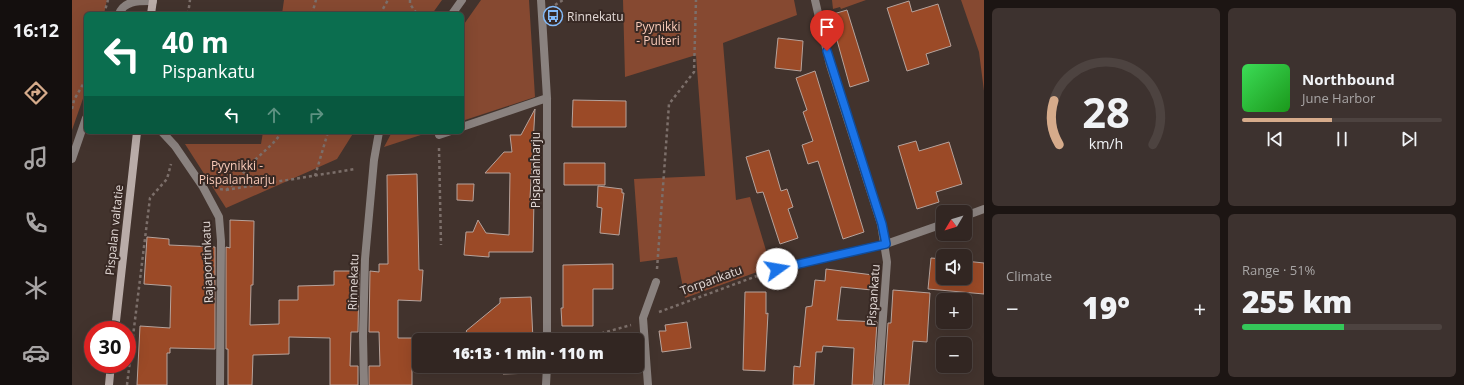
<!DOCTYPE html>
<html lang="en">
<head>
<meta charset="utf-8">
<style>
	:root { --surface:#322622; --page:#3d322f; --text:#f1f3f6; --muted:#a8a5a5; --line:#4d4340; --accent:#d6ab8b }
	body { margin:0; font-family:"Open Sans",sans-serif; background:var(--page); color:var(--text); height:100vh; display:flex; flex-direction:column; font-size:15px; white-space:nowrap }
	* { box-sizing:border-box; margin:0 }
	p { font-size:13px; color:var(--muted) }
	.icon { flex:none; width:22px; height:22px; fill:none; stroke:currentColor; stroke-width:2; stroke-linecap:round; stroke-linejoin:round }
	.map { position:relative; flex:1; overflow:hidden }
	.details { display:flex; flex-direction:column; gap:8px; padding:8px; background:#1c1513; width:480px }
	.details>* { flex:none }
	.guide { position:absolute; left:12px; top:12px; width:380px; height:122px; border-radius:6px; box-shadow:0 4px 16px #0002,0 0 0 1px var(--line); background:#0b6e4f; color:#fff; overflow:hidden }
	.needle { width:26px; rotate:232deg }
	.controls { position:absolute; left:864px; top:205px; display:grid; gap:8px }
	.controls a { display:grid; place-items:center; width:36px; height:36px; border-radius:6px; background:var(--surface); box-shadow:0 4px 16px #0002,0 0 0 1px var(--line); font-size:20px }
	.speed { position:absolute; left:12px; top:321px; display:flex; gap:8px; font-size:20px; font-weight:700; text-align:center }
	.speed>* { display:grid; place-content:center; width:52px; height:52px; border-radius:50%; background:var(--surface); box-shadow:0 4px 16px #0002,0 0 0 1px var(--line); line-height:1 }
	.speed .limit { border:6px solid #d22; background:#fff; color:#111 }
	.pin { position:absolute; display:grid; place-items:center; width:34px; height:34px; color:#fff; margin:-41px -17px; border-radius:50% 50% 50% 0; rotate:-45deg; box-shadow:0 0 4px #0007 }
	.pin .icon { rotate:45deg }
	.me { position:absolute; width:44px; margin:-22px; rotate:77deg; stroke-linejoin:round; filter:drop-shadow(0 0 3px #0008) }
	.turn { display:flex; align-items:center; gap:14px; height:84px; padding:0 12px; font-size:18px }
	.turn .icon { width:52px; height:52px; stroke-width:2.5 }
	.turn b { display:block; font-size:28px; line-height:34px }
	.lanes { display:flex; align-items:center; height:38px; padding:0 12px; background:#0003; justify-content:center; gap:20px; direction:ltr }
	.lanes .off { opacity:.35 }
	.big { font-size:30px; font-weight:800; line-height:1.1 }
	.details .tile { flex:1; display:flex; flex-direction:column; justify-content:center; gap:6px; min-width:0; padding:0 14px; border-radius:6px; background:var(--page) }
	.details .dial { align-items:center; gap:0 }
	.dial svg { height:104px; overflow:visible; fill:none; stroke:var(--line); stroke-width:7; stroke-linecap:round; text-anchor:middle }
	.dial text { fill:var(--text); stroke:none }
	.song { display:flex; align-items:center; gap:12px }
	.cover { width:48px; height:48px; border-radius:6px; background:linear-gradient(135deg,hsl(130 70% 55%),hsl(120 70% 35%)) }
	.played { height:4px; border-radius:2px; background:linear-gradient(90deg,var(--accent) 45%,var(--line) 45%) }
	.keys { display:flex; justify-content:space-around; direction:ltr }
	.heat { display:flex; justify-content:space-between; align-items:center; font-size:22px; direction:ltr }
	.charge { height:6px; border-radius:3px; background:linear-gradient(90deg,#34c759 51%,var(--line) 0) }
	.details .tiles { flex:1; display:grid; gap:8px; grid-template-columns:repeat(2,1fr) }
	.trip { position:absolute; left:340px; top:333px; width:232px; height:40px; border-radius:6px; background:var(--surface); box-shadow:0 4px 16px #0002,0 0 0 1px var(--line); font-weight:800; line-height:40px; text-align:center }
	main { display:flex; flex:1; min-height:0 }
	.dock { display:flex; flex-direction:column; width:72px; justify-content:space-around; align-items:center; background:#140f0e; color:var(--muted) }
	.dock .icon { width:28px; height:28px }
	.dock .current { color:var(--accent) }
	.dock b { font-size:18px; color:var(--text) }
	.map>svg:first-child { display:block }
	.green { fill:#864931 }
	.building { fill:#9b4a27; stroke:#b6a39c }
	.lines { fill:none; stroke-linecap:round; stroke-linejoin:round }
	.path { stroke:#7c6f6a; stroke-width:2.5; stroke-dasharray:3 3; stroke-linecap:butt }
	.minor { stroke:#8a827f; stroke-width:8 }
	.secondary { stroke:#b9aca8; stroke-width:8 }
	.route-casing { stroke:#114b97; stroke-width:10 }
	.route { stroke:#1a73e8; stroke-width:7 }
	.labels { text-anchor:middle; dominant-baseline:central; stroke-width:4; stroke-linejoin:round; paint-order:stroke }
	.poi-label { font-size:12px; fill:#e3d9d6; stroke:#382924; text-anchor:start }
	.park-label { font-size:12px; fill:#f9cab8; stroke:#382924 }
	.street-label { font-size:12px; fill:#e3d9d6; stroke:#382924 }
</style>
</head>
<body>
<main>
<nav class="dock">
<b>16:12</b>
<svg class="icon current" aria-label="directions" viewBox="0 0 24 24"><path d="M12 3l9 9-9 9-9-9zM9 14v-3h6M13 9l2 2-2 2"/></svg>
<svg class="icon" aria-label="music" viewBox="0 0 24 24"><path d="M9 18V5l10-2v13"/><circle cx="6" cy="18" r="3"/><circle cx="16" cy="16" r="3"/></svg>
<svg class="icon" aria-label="phone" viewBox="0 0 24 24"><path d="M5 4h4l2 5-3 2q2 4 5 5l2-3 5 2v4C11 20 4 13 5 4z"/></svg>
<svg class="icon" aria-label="climate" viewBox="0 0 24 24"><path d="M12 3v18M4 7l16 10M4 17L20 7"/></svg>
<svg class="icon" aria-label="car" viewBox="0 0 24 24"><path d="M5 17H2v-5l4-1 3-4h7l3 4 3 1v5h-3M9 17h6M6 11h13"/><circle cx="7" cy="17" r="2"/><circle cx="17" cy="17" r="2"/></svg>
</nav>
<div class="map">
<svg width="912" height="385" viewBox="0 0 912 385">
	<rect width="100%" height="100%" fill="#42332d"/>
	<path class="green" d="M0,0H35L32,14H14V90L0,130Z
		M212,0H370L360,14H210Z
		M409,0H457L463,97L390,121V27Z
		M551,0H722L725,15L651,43L664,200L678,197L699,267L613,298L605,257L568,262L562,179L633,176L624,55L553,77Z
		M760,0H794L769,9L768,7L761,9Z
		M889,0H912V91L907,52Z
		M191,132H282L265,159L154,208L113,144H189Z
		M320,132H358L312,147Z"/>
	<path class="building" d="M837,1L840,12L866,4L879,46L854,54L857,64L835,71L815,8Z
		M775,10L797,81L778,87L758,15Z
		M706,38L731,41L729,71L703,68Z
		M743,71L792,232L771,239L746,161L736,164L730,145L741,141L731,112L735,110L724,78Z
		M501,100L554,101V127H500Z
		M463,109L458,198H462L461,252H417V257L392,255L394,232H401L406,220L414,233L437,235L438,173H413L432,152H440L438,135H449Z
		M844,141L847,151L877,142L890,184L864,192L867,202L845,209L826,146Z
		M697,150L709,191L715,189L721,207L716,209L726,238L708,244L691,192L685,193L674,157Z
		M492,163H533V185H492Z
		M345,174L347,270H351L349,301L326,300V338H340V385H297V366H308L307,332H297L298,271L307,272V264H316L315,175Z
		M385,184H402L401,201L385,200Z
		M526,186L550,189V193H552L547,235L528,233L530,208L525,207Z
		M158,220L182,221L181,285H179L178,325L207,324V300H226V286L262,285V271H287L286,332H279L278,366H286V385H258V338L217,337V354L181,355L180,385H156V349H154V247L158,248Z
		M75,237L97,239V245L143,247V349L98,348V353H95V385H65L68,326L98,328L99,286L72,284Z
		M859,258L871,259V278H893V261L912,263V294L856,289Z
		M541,264V289H521V326H490L489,308H491V265Z
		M754,269L801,275L800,290L769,287L765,320L805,322L801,385H780L782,348L751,346L750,352H744L742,385H721L722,366L728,367L734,307L740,306L743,280L753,281Z
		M821,290L858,293L855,342L841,341L837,385H812L816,323H819Z
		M673,292H694V314L696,313L693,371L671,370Z
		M459,297L461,340H401L394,331L428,303V298Z
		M615,322L619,348L590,352L587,331H594L593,325Z
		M431,366H462V373L431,374Z"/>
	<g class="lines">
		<path class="path" d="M338,0V4L345,14
			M483,5L491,0
			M32,14L36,0
			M116,14L118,0
			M240,14L244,0
			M308,14L316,0
			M0,109L2,100L14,79
			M367,148L369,245
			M243,176L256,132
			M148,189L154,190C165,182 172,171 182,161C192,151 202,144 210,132
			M154,190L283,169
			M585,269L597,104L622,72L624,0
			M587,312L693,273
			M494,340L520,336L559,325
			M55,385L78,198L95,179L99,164"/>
		<path class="minor" d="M469,0L475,98V340
			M743,0L758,65L809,224L815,262L806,385
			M47,14C52,0 68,1 81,1
			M380,14L390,0
			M390,127L475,98
			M90,132L103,146L131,187L147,217L149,241L148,385
			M367,135L376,132
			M0,159L14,118
			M893,216L912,209
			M705,269L814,244L871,224
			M292,385L291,336L293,259L302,160L307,132
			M474,385L475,366
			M576,385L571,318L584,282"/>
		<path class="secondary" d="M79,14L81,0
			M43,330L65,132
			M37,385L39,364"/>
	</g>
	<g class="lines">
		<defs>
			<path id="route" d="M705,269L814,244L810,224L755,51"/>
		</defs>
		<use href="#route" class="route-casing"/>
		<use href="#route" class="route"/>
	</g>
	<defs>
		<symbol id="bus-ring" viewBox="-11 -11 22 22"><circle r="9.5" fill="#382924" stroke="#84bcfb" stroke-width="1.5"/><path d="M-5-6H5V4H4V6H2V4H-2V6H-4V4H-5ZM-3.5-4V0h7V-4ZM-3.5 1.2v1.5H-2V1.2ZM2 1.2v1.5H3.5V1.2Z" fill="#84bcfb"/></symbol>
	</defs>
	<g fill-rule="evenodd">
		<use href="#bus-ring" x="470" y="5" width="22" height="22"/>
	</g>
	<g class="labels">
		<g class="poi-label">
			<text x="495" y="16">Rinnekatu</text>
		</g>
		<g class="park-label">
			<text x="586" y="26">Pyynikki<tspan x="586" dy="14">- Pulteri</tspan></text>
			<text x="165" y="165">Pyynikki -<tspan x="165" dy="14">Pispalanharju</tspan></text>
		</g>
		<g class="street-label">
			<text transform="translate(463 170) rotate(-90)">Pispalanharju</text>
			<text transform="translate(42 230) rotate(-84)">Pispalan valtatie</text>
			<text transform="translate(135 262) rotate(-92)">Rajaportinkatu</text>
			<text transform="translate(639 280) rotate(-20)">Torpankatu</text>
			<text transform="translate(281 282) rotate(-88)">Rinnekatu</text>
			<text transform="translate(801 295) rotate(-86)">Pispankatu</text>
		</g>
	</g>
</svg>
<div class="controls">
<a><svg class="needle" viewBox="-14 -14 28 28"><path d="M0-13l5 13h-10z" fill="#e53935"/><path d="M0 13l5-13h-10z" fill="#a8a5a5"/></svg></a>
<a><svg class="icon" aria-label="sound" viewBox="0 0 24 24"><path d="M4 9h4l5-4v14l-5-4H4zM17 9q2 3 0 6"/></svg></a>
<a>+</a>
<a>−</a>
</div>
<div class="speed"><div class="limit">30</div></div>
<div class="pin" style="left:755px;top:51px;background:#d93025"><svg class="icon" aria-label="arrive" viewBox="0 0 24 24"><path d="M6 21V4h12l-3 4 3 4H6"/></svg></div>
<svg class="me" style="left:705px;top:269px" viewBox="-20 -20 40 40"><circle r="19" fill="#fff"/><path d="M0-13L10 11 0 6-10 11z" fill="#1a73e8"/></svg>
<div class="trip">16:13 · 1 min · 110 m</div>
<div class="guide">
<div class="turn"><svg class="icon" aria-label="left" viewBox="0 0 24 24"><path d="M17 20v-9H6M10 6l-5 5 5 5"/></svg><div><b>40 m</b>Pispankatu</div></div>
<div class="lanes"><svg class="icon" aria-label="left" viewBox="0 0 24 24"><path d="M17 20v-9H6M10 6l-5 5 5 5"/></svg><svg class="icon off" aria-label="ahead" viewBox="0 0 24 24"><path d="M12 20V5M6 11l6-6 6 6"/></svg><svg class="icon off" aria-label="right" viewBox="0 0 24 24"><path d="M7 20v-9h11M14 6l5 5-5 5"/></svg></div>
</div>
</div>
<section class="details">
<div class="tiles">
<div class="tile dial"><svg viewBox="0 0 100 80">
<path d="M14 69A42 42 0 1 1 86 69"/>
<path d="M14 69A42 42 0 0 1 10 35" stroke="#d6ab8b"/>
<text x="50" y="56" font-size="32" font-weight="700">28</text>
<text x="50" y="72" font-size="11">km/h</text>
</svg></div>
<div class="tile">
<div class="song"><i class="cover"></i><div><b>Northbound</b><p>June Harbor</p></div></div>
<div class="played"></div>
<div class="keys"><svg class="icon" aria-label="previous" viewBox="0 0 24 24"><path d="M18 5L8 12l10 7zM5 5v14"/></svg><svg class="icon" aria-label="pause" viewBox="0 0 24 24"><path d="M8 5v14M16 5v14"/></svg><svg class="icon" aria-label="next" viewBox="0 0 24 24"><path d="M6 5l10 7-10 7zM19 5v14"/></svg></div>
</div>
<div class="tile"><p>Climate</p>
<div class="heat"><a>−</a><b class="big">19°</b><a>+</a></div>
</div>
<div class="tile"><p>Range · 51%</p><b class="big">255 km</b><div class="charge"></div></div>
</div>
</section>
</main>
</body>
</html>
